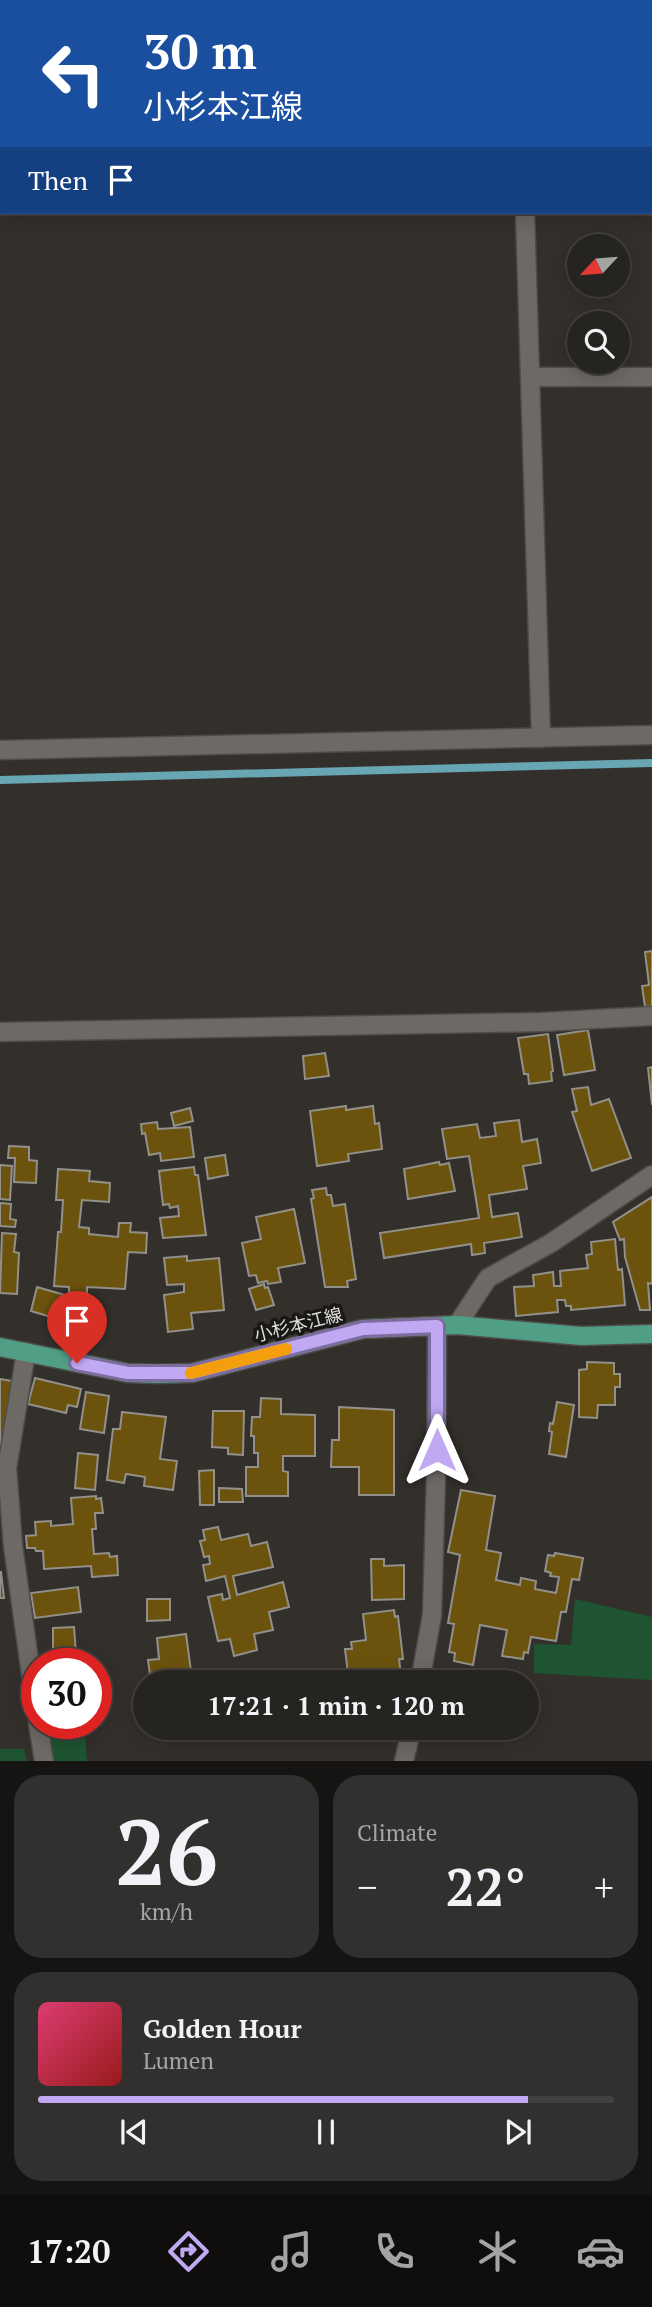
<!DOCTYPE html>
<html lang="en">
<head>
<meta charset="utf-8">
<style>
	:root { --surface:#262421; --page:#32302e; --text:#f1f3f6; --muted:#a4a4a5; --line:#42413f; --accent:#c0a8f3 }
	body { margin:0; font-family:"PT Serif","Noto Sans JP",serif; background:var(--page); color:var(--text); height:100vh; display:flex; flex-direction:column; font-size:26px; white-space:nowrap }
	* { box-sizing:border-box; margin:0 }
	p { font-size:23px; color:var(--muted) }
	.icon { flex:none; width:38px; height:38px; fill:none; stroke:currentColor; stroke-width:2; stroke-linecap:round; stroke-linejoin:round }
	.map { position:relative; height:1761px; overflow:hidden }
	.side { display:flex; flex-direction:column; gap:14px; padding:14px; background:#151412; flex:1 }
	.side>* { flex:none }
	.top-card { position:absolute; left:0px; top:0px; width:653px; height:214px; box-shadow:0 4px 18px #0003,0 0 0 2px var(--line); background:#1a4fa0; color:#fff; overflow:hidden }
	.needle { width:46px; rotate:244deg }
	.tools { position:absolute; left:567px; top:234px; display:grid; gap:14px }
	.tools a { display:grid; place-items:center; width:63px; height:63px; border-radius:50%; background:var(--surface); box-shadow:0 4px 18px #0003,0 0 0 2px var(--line); font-size:35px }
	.speed { position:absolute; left:21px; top:1648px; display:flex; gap:14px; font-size:35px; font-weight:700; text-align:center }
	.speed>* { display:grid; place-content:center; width:91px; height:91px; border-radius:50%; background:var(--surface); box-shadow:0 4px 18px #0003,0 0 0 2px var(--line); line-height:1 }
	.speed .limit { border:10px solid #d22; background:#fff; color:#111 }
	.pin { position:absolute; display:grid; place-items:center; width:60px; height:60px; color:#fff; margin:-72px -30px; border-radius:50% 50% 50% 0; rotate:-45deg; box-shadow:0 0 7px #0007 }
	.pin .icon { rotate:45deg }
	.me { position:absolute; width:77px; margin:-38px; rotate:0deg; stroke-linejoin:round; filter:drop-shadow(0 0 5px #0008) }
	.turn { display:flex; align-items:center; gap:24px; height:147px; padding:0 28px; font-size:32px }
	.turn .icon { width:91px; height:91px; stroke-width:2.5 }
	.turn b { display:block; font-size:49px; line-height:60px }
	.then { display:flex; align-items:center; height:66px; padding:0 28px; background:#0003; gap:14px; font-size:26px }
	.big { font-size:52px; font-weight:800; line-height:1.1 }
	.side .card { flex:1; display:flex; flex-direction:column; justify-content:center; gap:10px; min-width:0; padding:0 24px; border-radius:28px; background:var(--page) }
	.side .dial { align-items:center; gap:0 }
	.dial b { font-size:91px; line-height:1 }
	.song { display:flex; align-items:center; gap:21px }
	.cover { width:84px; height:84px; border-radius:10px; background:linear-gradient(135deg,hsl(340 70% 55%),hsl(0 70% 35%)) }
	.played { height:7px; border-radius:4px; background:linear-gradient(90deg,var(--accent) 85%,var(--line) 85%) }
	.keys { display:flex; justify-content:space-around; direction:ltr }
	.heat { display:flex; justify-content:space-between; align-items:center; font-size:38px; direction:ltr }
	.side .tiles { flex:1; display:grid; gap:14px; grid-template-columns:1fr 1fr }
	.card:last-child { grid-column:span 2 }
	.trip { position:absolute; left:133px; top:1670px; width:406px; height:70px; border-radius:35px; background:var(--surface); box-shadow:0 4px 18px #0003,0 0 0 2px var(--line); font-weight:800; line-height:70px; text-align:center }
	.menu { display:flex; height:112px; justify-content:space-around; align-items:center; background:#0f0e0d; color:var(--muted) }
	.menu .icon { width:49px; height:49px }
	.menu .selected { color:var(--accent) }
	.menu b { font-size:32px; color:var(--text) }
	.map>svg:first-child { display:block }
	.green { fill:#1e5431 }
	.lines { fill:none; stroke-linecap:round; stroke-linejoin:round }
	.stream { stroke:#68a6b3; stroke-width:8 }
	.building { fill:#6c530d; stroke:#92908a; stroke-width:2 }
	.minor-casing { stroke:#4d4c48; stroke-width:21 }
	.major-casing { stroke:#4d4c48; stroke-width:21 }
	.minor { stroke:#6d6a65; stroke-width:18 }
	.major { stroke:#509e85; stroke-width:18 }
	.route-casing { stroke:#7d6d9e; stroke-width:18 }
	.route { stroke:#c0a8f3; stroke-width:12 }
	.slow { stroke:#f59e0b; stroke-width:12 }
	.labels { text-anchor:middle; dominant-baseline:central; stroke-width:7; stroke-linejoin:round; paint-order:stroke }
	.street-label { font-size:18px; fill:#e0dfdc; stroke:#191816 }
</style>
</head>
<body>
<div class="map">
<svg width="652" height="1761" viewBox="0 0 652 1761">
	<rect width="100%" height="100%" fill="#33302c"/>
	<path class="green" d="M575,1599L652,1617V1680L534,1673V1644L571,1645Z
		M46,1724H84L87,1761H51Z
		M0,1749H24L27,1761H0Z"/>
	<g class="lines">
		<path class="stream" d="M0,780L652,763"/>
	</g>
	<path class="building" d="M540,0H577V2H540Z
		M603,0H647V2H603Z
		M652,951V1006L645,1007L642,986L649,985L645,952Z
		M588,1030L595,1070L564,1075L557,1035Z
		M548,1034L553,1071L551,1072L552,1081L529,1084L528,1074H524L518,1038Z
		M325,1053L329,1076L305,1079L303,1056Z
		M652,1067V1105L648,1068Z
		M588,1087L591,1105L609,1099L631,1158L592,1171L572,1112L577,1111L572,1089Z
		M346,1106V1110L373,1106L375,1124L379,1123L382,1149L348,1154L349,1161L317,1166L310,1111Z
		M190,1108L193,1121L174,1126L171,1113Z
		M519,1120L522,1142L537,1139L541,1163L523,1166L527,1189L489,1195L492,1217L518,1213L522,1237L484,1243L485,1253L472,1255L471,1244L384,1258L380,1233L479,1218L469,1156L447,1159L442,1129L477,1124L480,1138L496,1136L494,1123Z
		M157,1122L158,1129L190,1127L194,1157L161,1161L160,1153L149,1155L145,1133L142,1134L141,1124Z
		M9,1146L29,1147V1160L37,1161L36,1183L14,1182L15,1158H8Z
		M225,1155L228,1175L208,1179L205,1158Z
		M439,1162L440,1165L449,1163L455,1191L408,1199L404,1169Z
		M0,1165L12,1166L10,1200L0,1199Z
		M194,1167L195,1175H198L206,1235L163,1238L160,1218L179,1216L178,1206L170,1208L169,1204L163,1205L159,1171Z
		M58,1169L90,1171L89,1181L110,1183L109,1202L82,1200L79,1227L89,1228V1234L118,1237L119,1223H131L130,1232L147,1233L146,1253L128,1252L125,1289L87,1287V1295L69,1294V1287L54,1286L58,1232H61L63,1200H56Z
		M326,1188L327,1195H331L333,1206L345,1204L356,1279L347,1281L348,1287H325L311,1199L314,1198L312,1190Z
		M652,1197V1284L648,1283L650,1310H640L625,1257L624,1239L620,1240L613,1222Z
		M0,1203L11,1204L10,1219L16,1220L15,1227L0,1226Z
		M294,1209L305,1263L278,1268L281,1282L268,1284L267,1281L258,1283L256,1275L249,1276L242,1243L261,1239L256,1217Z
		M2,1233L16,1234L14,1252L19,1253L17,1294L0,1293Z
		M615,1239L618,1270L622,1269L625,1305L571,1310V1306H566L565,1300H557L558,1312L516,1316L514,1287L534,1286L533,1275L553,1272L554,1286H561L560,1271L588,1268L586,1255L592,1254L591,1242Z
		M187,1256V1261L219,1258L224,1310L191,1313L193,1329L168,1332L164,1295L184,1292V1284L167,1285L164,1258Z
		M264,1284L265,1288L268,1287L274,1305L256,1310L249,1289Z
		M37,1287L68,1296L61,1320L31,1311Z
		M587,1362L614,1363V1374H620V1387H615V1405H598L597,1418L579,1417V1370L587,1369Z
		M35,1378L81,1389L77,1407L68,1405L66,1413L28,1404Z
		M0,1379L12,1381L0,1454Z
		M86,1392L109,1396L104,1433L80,1429Z
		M261,1398L281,1399V1414L315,1415V1456H283V1471L288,1472V1496H246V1467H258V1453H254V1436H251L252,1417H260Z
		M557,1402L574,1405L566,1457L549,1454L552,1432L549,1431L550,1423L553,1424Z
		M339,1407L394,1410V1495H359V1467H331L332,1440H339Z
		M213,1411H244L243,1455L228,1454V1448L212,1447Z
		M122,1412L166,1417L160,1459L177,1461L173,1490L144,1486L145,1477L126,1474L124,1483L107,1480L113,1429H120Z
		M78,1453L98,1455L95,1490L75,1488Z
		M214,1470V1505H200L199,1471Z
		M219,1488L242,1489L243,1502H219Z
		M461,1490L495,1496L486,1550L501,1553L496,1580L520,1585L521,1578L536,1581L535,1589L556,1593L559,1577L550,1576L551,1573L545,1571L548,1555L554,1556L555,1553L583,1558L579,1580L572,1579L566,1612H561L556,1641L531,1637L528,1653L524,1652L523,1659L502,1656L507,1630L480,1625L473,1665L454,1661L455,1653L449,1652L454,1624L448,1623L460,1555L448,1552Z
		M96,1496V1499L101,1498L103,1513H95L96,1529H92L94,1554L109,1553L110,1557L117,1556L118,1575L92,1577L91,1566L44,1569L43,1551H36L35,1548H27L26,1536L36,1535L35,1522L51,1521V1526L73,1524L71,1498Z
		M218,1527L221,1540L248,1534L251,1546L267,1542L273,1567L233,1576L237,1595L283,1582L289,1607L269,1612L273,1630L254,1634L257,1650L234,1656L230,1639L218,1641L208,1597L222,1594L223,1600L230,1598L225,1576L206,1581L203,1565L210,1564L209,1556L204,1557L200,1541L205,1540L203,1530Z
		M371,1559H384V1566L404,1565V1599L372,1600Z
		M0,1572H1L4,1598H0Z
		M78,1587L81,1612L35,1618L31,1593Z
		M147,1599H170V1620L147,1621Z
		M394,1610L395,1617L398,1616L403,1659H399L402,1682H380L379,1677L368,1678V1682H349L345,1649H352L351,1642L366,1640L363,1614Z
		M74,1627L76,1654L53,1655V1628Z
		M186,1634L191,1671L150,1675L148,1660L159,1659L157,1638Z"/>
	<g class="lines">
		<defs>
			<path id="minor" d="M522,0V2
				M651,194H652
				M525,212L541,738
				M530,377H652
				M0,750L652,735
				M0,1032L542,1022L652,1016
				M457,1325L488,1278L551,1243L652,1175
				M26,1352L7,1468L13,1546L37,1717
				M420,1682L432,1615L436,1475L437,1326
				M38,1724L44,1761
				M404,1761L412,1727"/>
			<path id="major" d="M0,1347L128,1373L157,1374L192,1373L363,1329L457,1325L581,1336L652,1334"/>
		</defs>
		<use href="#minor" class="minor-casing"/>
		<use href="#major" class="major-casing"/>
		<use href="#minor" class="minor"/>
		<use href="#major" class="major"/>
	</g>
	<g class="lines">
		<defs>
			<path id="route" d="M77,1363L128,1373H192L363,1329L437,1326V1450"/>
		</defs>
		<use href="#route" class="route-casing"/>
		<use href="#route" class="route"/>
		<path class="slow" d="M191,1373L286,1349"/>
	</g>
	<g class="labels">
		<g class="street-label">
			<text transform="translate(298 1324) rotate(-14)">小杉本江線</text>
		</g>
	</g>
</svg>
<div class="tools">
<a><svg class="needle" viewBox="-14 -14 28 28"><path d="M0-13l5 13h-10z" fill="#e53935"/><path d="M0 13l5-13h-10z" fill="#a4a4a5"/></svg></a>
<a><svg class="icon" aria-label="search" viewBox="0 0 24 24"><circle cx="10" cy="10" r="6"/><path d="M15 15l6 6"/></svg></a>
</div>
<div class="speed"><div class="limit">30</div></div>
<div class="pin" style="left:77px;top:1363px;background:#d93025"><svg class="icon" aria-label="arrive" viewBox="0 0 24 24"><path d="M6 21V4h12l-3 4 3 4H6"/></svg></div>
<svg class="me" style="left:437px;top:1450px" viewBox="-20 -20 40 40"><path d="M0-17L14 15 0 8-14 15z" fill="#c0a8f3" stroke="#fff" stroke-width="4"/></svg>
<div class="trip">17:21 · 1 min · 120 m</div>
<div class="top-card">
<div class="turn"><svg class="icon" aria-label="left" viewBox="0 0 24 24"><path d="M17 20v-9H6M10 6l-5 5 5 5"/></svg><div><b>30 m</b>小杉本江線</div></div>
<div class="then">Then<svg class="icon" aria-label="arrive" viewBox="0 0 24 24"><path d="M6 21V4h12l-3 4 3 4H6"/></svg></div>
</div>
</div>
<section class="side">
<div class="tiles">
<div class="card dial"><b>26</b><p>km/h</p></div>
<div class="card"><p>Climate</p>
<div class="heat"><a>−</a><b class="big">22°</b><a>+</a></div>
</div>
<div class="card">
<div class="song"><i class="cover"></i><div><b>Golden Hour</b><p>Lumen</p></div></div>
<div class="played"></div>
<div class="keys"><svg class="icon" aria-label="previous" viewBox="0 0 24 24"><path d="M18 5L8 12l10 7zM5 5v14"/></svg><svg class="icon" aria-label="pause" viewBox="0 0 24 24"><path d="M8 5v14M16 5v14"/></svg><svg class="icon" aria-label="next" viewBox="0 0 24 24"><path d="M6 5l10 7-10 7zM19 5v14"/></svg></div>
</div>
</div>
</section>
<nav class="menu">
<b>17:20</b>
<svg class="icon selected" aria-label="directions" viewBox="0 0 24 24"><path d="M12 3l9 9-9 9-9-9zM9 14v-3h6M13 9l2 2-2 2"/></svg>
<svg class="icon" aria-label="music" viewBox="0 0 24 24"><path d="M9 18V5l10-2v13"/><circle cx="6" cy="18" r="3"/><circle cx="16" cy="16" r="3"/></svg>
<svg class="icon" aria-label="phone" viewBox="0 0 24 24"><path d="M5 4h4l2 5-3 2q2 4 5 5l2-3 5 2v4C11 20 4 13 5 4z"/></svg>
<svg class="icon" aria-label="climate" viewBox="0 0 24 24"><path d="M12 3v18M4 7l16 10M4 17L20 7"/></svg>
<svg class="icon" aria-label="car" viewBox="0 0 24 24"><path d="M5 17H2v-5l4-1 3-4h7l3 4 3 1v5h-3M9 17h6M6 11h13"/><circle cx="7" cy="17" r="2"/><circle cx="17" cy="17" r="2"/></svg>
</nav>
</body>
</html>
